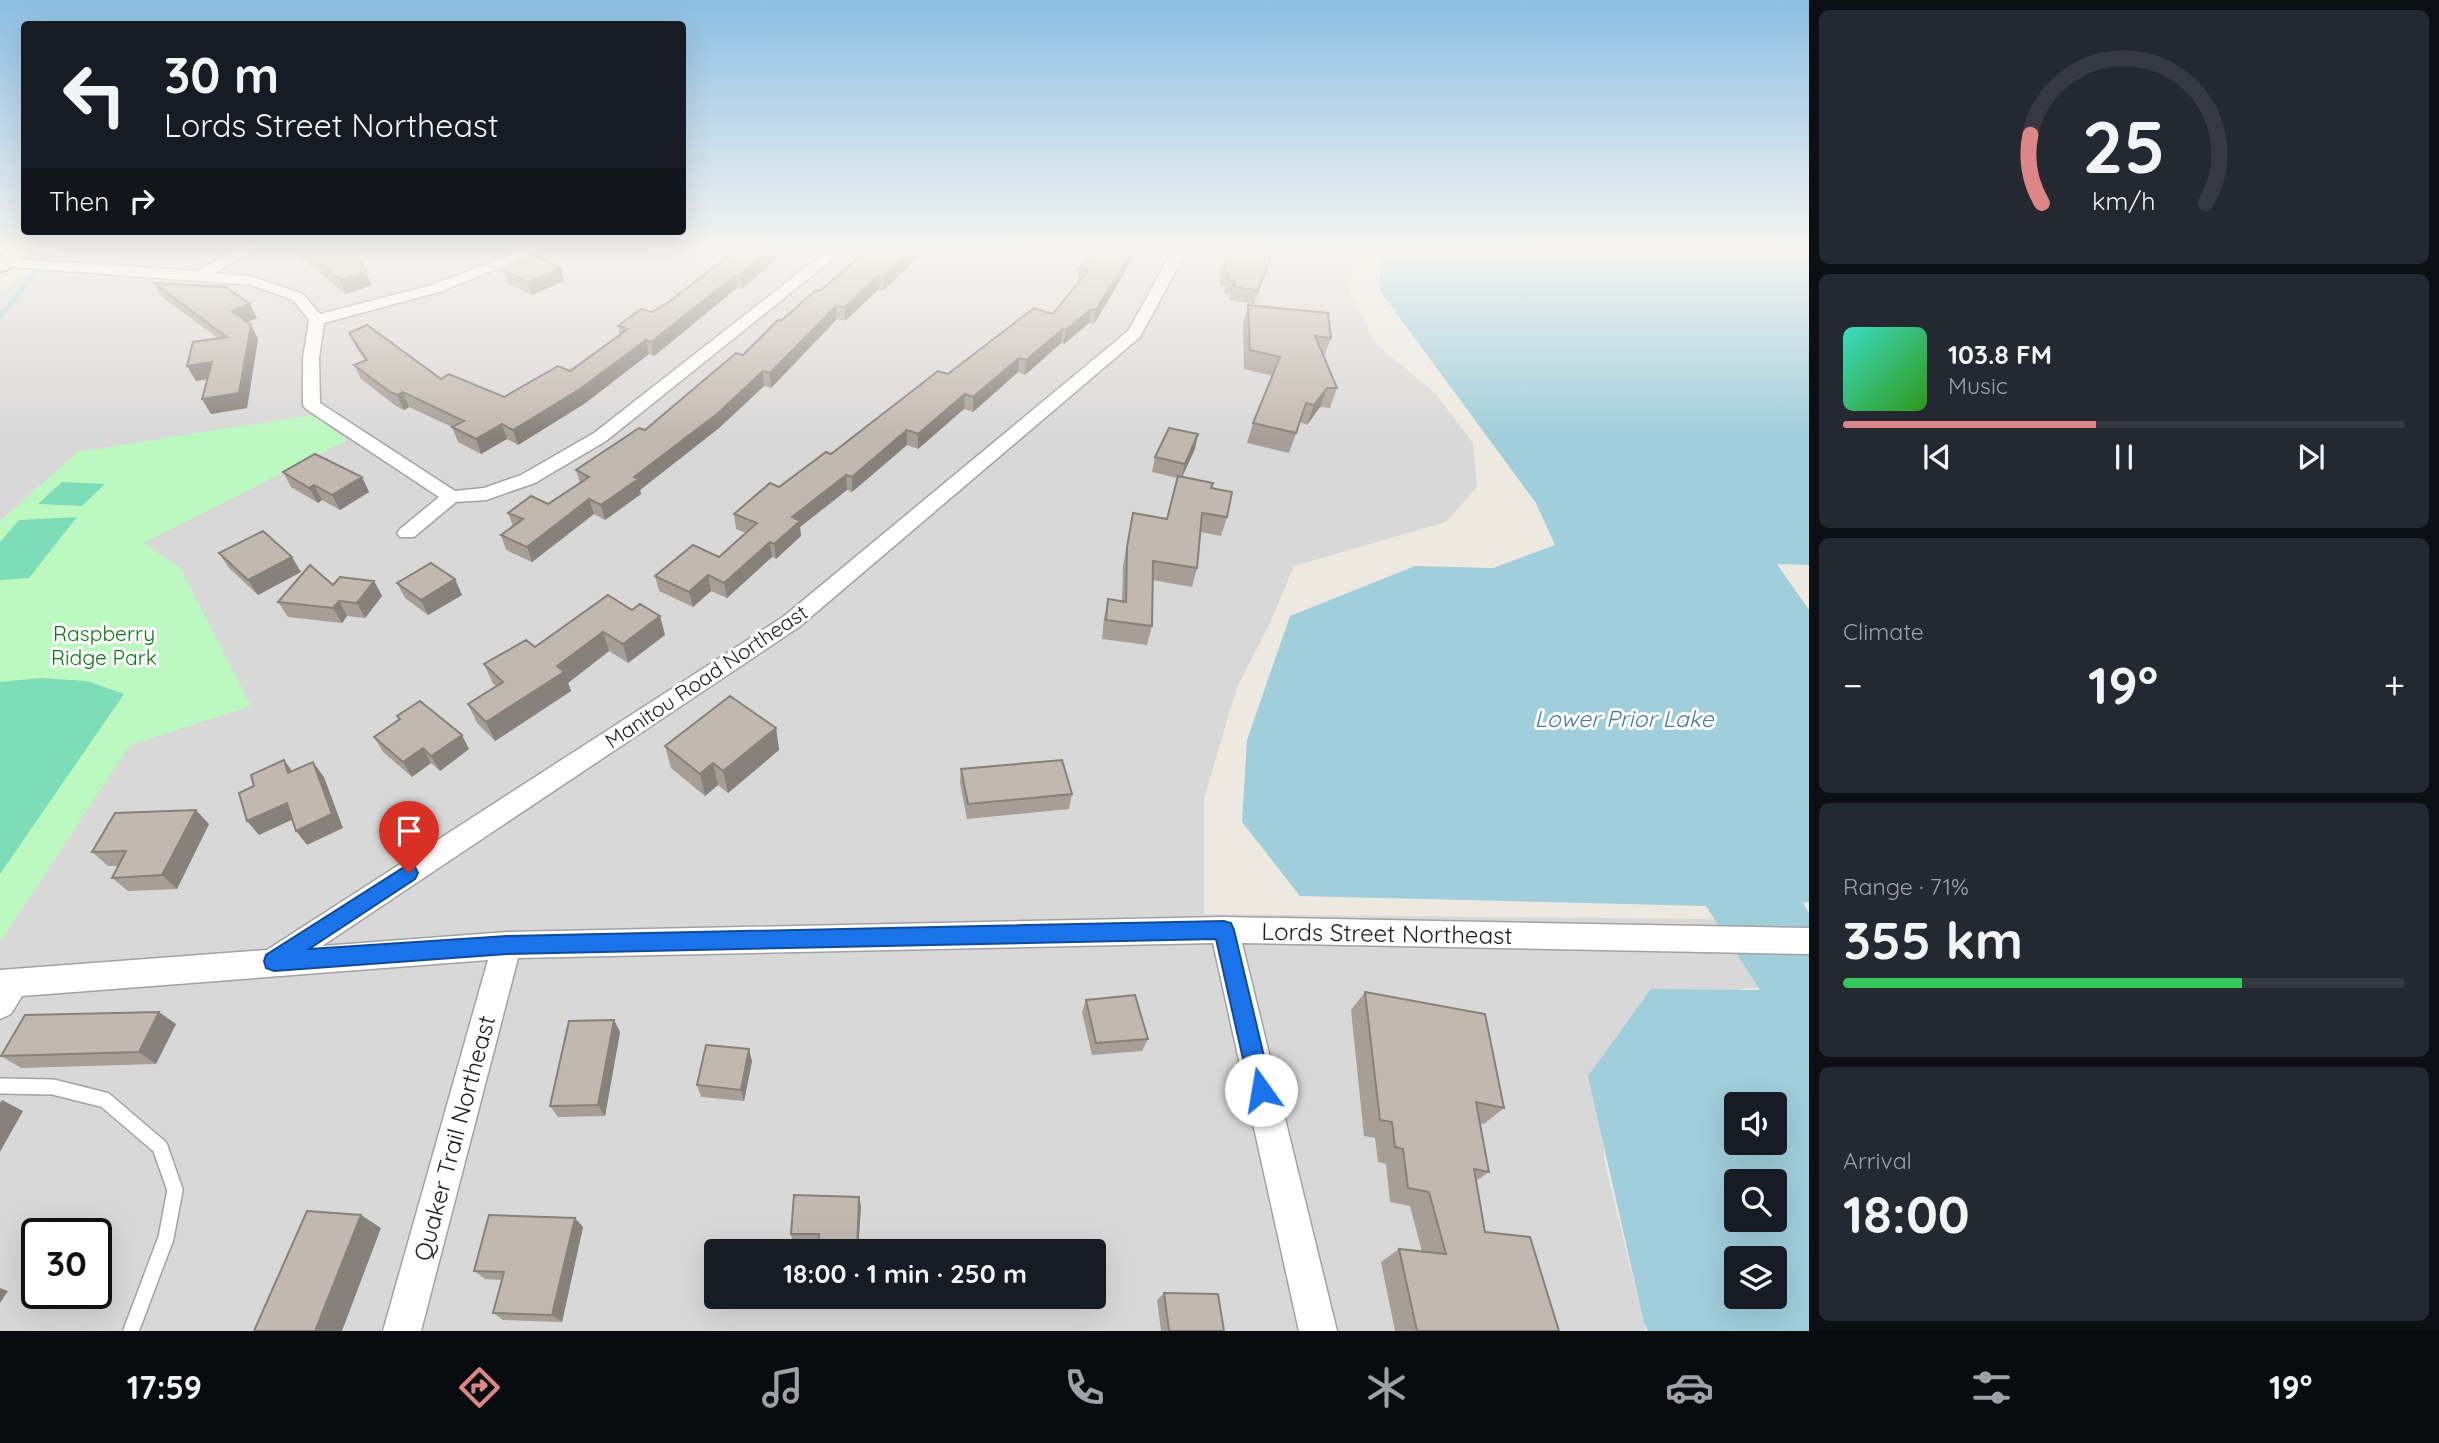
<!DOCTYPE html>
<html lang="en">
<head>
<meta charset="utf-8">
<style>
	:root { --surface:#171b24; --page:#242831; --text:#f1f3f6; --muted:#9ea1a6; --line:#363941; --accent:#de8687 }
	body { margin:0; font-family:Quicksand,sans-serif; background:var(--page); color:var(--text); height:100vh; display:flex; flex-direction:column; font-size:26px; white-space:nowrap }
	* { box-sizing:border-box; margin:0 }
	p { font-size:23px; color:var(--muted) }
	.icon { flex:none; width:38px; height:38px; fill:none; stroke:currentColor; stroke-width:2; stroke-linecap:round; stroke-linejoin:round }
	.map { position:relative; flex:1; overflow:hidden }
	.drawer { display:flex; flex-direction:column; gap:10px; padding:10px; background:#0d0f14; width:630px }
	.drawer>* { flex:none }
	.banner { position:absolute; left:21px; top:21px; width:665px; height:214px; border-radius:7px; box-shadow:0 7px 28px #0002; background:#171b24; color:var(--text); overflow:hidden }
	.fabs { position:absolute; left:1724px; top:1092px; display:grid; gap:14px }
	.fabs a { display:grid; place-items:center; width:63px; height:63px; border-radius:7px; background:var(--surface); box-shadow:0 7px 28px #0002; font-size:35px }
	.speed { position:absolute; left:21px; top:1218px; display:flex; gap:14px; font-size:35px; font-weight:700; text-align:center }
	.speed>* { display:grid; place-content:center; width:91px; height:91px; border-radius:50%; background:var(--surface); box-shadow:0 7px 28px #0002; line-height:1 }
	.speed .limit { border:4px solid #111; border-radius:10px; background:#fff; color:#111 }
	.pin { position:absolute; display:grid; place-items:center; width:60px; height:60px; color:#fff; margin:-72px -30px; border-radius:50% 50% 50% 0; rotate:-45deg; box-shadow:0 0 7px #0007 }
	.pin .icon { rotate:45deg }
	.me { position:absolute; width:77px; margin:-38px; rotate:347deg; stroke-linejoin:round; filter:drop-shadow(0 0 5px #0008) }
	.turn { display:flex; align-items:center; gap:24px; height:147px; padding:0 28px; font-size:32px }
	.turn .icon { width:91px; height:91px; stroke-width:2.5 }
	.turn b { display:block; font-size:49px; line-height:60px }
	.then { display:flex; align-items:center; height:66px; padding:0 28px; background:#0003; gap:14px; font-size:26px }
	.big { font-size:52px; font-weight:700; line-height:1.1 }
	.drawer .card { flex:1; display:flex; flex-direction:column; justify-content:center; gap:10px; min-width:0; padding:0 24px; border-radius:10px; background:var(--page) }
	.drawer .dial { align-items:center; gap:0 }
	.dial svg { height:182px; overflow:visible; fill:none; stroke:var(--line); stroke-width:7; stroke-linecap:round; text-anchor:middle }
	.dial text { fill:var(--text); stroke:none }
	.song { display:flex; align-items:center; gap:21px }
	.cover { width:84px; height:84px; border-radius:10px; background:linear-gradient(135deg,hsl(170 70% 55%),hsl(110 70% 35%)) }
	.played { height:7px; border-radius:4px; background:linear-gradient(90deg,var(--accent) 45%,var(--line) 45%) }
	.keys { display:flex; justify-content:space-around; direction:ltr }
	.heat { display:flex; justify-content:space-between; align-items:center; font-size:38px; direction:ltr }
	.charge { height:10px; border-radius:5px; background:linear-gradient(90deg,#34c759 71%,var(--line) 0) }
	.trip { position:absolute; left:704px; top:1239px; width:402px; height:70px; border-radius:7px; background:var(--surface); box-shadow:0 7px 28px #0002; font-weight:700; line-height:70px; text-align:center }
	.tabs { display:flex; height:112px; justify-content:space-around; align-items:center; background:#090b0e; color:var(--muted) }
	.tabs .icon { width:49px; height:49px }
	.tabs .current { color:var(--accent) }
	.tabs b { font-size:32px; color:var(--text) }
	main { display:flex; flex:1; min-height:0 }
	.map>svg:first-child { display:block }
	.residential { fill:#d9d8d8; fill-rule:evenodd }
	.park { fill:#bbf9c0 }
	.pitch { fill:#7dddb8 }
	.water { fill:#a0cedb; fill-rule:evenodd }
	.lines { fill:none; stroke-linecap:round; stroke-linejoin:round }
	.stream { stroke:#a0cedb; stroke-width:5 }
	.service-casing { stroke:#a2a2a2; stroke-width:18 }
	.minor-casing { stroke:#a2a2a2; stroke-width:3 }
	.secondary-casing { stroke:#647005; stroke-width:3 }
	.service { stroke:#fff; stroke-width:15 }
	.minor { fill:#fff; fill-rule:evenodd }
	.secondary { fill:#f5f9b2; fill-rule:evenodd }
	.wall { fill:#a69e97 }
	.shaded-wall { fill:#87817b }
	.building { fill:#c1b8b0; stroke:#87817b; stroke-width:2 }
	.route { fill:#1a73e8; stroke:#114b97; stroke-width:2 }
	.labels { text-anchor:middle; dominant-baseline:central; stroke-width:6; stroke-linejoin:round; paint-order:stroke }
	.park-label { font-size:21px; fill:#0b7714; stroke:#fff }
	.street-label { font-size:21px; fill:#1b1b1b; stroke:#fff }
	.water-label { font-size:23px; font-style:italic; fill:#4979aa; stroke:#fff }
	.near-street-label { font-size:24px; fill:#1b1b1b; stroke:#fff }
</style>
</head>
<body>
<main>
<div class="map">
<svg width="1809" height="1331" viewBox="0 0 1809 1331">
	<rect width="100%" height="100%" fill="#ede9e0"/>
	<path class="residential" d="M65,250H1374L1354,262L1350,292L1377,345L1435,393L1473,443L1477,487L1446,522L1294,566L1271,621L1236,690L1204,799V914L1809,920V990L1747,988L1653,1010L1602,1071L1604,1160L1646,1331H0V291ZM37,1234H96V1293H37ZM716,1251H1094V1297H716Z"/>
	<path class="park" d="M312,415L347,440L144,543L180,568L251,706L130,745L0,942V521L78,452Z"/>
	<path class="pitch" d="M62,482L105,484L82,506L38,504Z
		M77,517L29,578L0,580V542L19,520Z
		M40,678L87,681L124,694L0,874V682Z"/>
	<path class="water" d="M1390,250H1809V565L1777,564L1809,610V902L1803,903L1809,913V1331H1648L1644,1323L1588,1076L1651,989L1760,990L1706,906L1300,896L1242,822L1247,740L1290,616L1415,566L1493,568L1555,545L1536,503L1380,291V253ZM1736,1104H1774V1143H1736ZM1736,1181H1774V1220H1736ZM1736,1258H1774V1297H1736Z"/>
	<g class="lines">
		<path class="stream" d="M0,317L52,250"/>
		<defs>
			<path id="service" d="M0,1086L53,1087L105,1100L160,1147L175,1190L166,1238L131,1331"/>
			<path id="minor" d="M235,250H253L215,273L253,277L303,294L320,314L432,285L523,250H543L442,291L324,323L319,358L320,403L455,491L484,488L521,475L594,433L828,250H844L606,441L535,483L486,500L456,502L414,537H400L397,533L400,529L439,497L306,409L303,405V358L309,320L293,300L251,285L0,266V258L197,271Z
				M1173,250H1187L1140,337L799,627L322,946L507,932L1224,917L1809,928V954L1242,943L1337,1331H1299L1213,943L518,958L421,1331H383L488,960L22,996L11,1014L0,1019V970L267,950L783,617L1128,331Z"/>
			<path id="secondary" d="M11,250H34L7,270L0,272V257Z"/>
		</defs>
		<use href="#service" class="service-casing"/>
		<use href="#minor" class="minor-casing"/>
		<use href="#secondary" class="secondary-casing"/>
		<use href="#service" class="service"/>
		<use href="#minor" class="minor"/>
		<use href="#secondary" class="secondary"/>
	</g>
	<path class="wall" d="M289,250H352L366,272L372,285L346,294L292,251Z
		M737,250H786L742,289L737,288L654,356L649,354L584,404L518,445L507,439L481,454L458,442L452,427L409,407L404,410L396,406L361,379L354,365L365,361L356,347L349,333L441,379L504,397L570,371L620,335L618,326L652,312L667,303Z
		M867,250H925L884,290L879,289L845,321L837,319L771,388L764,386L719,428L640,490L641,494L605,520L594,514L532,562L506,550L501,535L513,526L508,513L548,504L580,483L576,470L645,430L743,355L782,320L820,291Z
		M1093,250H1140L1132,260L1094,324L1089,323L1064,344L1061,343L1025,375L1018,372L973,412L964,409L918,449L907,445L852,492L847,490L800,527L801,536L776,559L772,557L727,598L711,591L693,607L659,591L655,576L719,557L746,533L736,529L734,514L779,487L831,454L948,374L1053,314L1078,283L1079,269Z
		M1274,250L1254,304L1229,300L1231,295L1224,293L1226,287L1219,286L1222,272Z
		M561,268L564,281L532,295L507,283L503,270Z
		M154,283L257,318L247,322L251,325L258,339L247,408L211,414L202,399L208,379L196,381L187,366L218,338L162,297Z
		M1248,305L1331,338L1324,357L1337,388L1330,408L1320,407L1307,425L1300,422L1289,453L1247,443L1253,423L1273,376L1244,369L1243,324Z
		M1195,449L1182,477L1211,488L1227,517L1221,536L1201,532L1197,568L1192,587L1152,580V626L1147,645L1102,639L1104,618L1108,599L1122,601L1123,566L1133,513L1167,519L1177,478L1152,472L1155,457Z
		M283,472L362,477L369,492L340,510L322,500L318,503L291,487Z
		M219,553L301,572L258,595L229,568Z
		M455,579L462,595L428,615L405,598L397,583Z
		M374,581L382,596L365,618L347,616L342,623L288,617L278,602Z
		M608,595L665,635L628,663L609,651L568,683L571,691L495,741L477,723L468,704L496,686L493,684L484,664L535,647Z
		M397,716L469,749L440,771L431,763L412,777L383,752L374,737L399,720Z
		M776,728L779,750L728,793L718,785L705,796L671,768L665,746Z
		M961,769L1072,794L1069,809L967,819L960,783Z
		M209,824L177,889L128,891L112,878L118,866H108L92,852Z
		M1365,992L1504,1108L1484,1124L1480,1123L1489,1172L1476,1181L1485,1232L1559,1331H1395L1381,1262L1399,1249L1422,1252L1410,1206L1390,1202L1386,1164L1378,1162L1375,1138L1364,1136L1351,1010Z
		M1086,1000L1148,1039L1142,1051L1092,1055L1082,1012Z
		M614,1020L620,1032L605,1116L558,1117L550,1106Z
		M176,1024L156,1064L21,1068L1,1056Z
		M752,1061L744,1101L701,1097L697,1085Z
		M861,1206L858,1251H818V1243H793L791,1234Z
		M583,1227L562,1322L503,1320L493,1313L502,1280L485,1279L474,1271Z
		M1164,1293L1224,1331H1161L1157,1300Z"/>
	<path class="shaded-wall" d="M769,250H786L742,289L740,275Z
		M911,250H925L884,290V276Z
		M1133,250H1140L1132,260L1094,324L1096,310Z
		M1273,250H1274L1254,304L1258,291Z
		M561,268L564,281L532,295L528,282Z
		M366,272L372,285L346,294L340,280Z
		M736,275L737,288L654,356L651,342Z
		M879,275V289L845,321V307Z
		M250,304L257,318L240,325L232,311Z
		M836,306L837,319L771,388L770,373Z
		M1091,309L1089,323L1064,344L1066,330Z
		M251,325L258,339L247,408L211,414L202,399Z
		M1063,329L1061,343L1025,375L1026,360Z
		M646,340L649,354L584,404L518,445L513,430Z
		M1019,358L1018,372L973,412V397Z
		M212,362L221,377L196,381L187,366Z
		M763,371L764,386L719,428L640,490L641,494L605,520L601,505Z
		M1327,388L1320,407L1307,425L1314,405Z
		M403,392L409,407L404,410L397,395Z
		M965,394L964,409L918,449V434Z
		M502,424L507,439L481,454L476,439Z
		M907,430V445L852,492V477Z
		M1198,434L1195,449L1181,479L1185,464Z
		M846,475L847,490L800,527L801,536L776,559L774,544L792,517Z
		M362,477L369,492L340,510L332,495Z
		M314,485L322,500L318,503L309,488Z
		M589,499L594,514L532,562L527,547Z
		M770,542L772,557L727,598L724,583Z
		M292,557L301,572L258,595L248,580Z
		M708,575L711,591L693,607L689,592Z
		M455,579L462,595L428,615L421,600Z
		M374,581L382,596L365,618L357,603Z
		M339,601L347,616L342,623L333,608Z
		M660,616L665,635L628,663L623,644Z
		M603,632L609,651L568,683L571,691L495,741L486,722L557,666Z
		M776,728L779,750L728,793L723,771Z
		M462,735L469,749L440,771L431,756Z
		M423,748L431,763L412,777L403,762Z
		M284,760L295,775L288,773Z
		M313,762L324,777L343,828L307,845L296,831Z
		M713,763L718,785L705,796L700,774Z
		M287,803L298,817L259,835L247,821Z
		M196,810L209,824L177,889L162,875Z
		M159,1012L176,1024L156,1064L139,1052Z
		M614,1020L620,1032L605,1116L598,1105Z
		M749,1049L752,1061L744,1101L741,1090Z
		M2,1100L23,1111L0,1152V1103Z
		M859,1197L861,1206L858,1251H857Z
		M361,1215L381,1228L342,1331H315Z
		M575,1218L583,1227L562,1322L552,1315Z
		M0,1288L8,1291L0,1303Z"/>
	<path class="building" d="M302,250H352L366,272L340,280Z
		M737,250H769L740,275H736L651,342L646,340L580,389L513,430L502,424L476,439L452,427L464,421L403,392L397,395L390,392L354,365L367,360L349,333L367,325L441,379L449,374L504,397L558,366L570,371L628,329L618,326L641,309L652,312L667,303Z
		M867,250H911L884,276L879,275L845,307L836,306L770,373L763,371L717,414L634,477L638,479L601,505L589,499L527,547L501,535L523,519L508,513L531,496L548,504L589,477L576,470L639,428L645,430L736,353L743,355L778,320H782L816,290L820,291Z
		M1093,250H1133L1096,310L1091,309L1066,330L1063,329L1026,360L1019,358L973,397L965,394L918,434L907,430L852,477L846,475L792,517L800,521L774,544L770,542L724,583L708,575L689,592L655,576L693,545L719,557L757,523L734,514L770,483L779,487L826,452L831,454L938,371L948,374L1034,308L1053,314L1088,270L1079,269Z
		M1233,250H1273L1258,291L1233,286L1235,281L1227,280L1230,274L1222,272Z
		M536,256L561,268L528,282L503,270Z
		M154,283L226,287L250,304L232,311L251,325L239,393L202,399L212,362L187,366L193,342L227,337Z
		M1248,305L1328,313L1331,338L1315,336L1337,388H1327L1314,405L1306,403L1296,433L1253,423L1280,357L1250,350Z
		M1169,428L1198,434L1185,464L1155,457Z
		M315,454L362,477L332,495L314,485L309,488L283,472Z
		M1178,476L1213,483L1211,488L1232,492L1227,517L1202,513L1197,568L1153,561L1152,626L1106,620L1108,599L1126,602L1127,547L1133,513L1167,519Z
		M263,531L292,557L248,580L219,553Z
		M431,563L455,579L421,600L397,583Z
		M310,565L333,585L340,577L374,581L357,603L339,601L333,608L278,602Z
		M608,595L632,610L640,604L660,616L623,644L603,632L557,666L564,672L486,722L468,704L503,682L484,664L526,640L535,647Z
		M730,696L776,728L723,771L713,763L700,774L665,746Z
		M420,701L462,735L431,756L423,748L403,762L374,737L400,719L397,716Z
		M284,760L288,773L313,762L332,814L296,831L287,803L247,821L239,793L254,786L251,775Z
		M1062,760L1072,794L968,804L961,769Z
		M196,810L162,875L112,878L126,851L92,852L115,813Z
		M1365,992L1485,1014L1504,1108L1476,1102L1489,1172L1474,1169L1485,1232L1530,1237L1559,1331H1417L1399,1249L1446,1254L1429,1192L1408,1188L1403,1149L1395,1147L1392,1122L1380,1120Z
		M1135,995L1148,1039L1096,1043L1086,1000Z
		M159,1012L139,1052L1,1056L25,1015Z
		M614,1020L598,1105L550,1106L569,1021Z
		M706,1045L749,1049L741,1090L697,1085Z
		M794,1195L859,1197L857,1251H818L819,1234H791Z
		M307,1211L361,1215L315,1331H254Z
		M489,1215L575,1218L552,1315L493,1313L504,1272L474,1271Z
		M1164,1293L1218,1294L1224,1331H1169Z"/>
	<linearGradient id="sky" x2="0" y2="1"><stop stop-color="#8bbee3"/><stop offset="0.57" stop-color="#f7f5f1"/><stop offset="1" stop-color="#f7f5f1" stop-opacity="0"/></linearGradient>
	<rect width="1809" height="437" fill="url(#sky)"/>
	<path class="route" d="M409,864L415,867L418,873L415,879L309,949L507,936L1224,921L1231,923L1234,930L1272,1090L1269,1098L1261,1101L1253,1098L1250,1090L1216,939L507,954L274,971L266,968L264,961L266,955Z"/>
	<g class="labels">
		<g class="park-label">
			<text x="104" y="633">Raspberry<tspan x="104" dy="24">Ridge Park</tspan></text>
		</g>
		<g class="street-label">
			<text transform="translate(706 676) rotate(-34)">Manitou Road Northeast</text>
		</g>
		<g class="water-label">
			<text x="1624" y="718">Lower Prior Lake</text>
		</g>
		<g class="near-street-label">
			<text transform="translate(1387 933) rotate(1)">Lords Street Northeast</text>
			<text transform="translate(454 1138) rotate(-75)">Quaker Trail Northeast</text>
		</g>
	</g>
</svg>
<div class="fabs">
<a><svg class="icon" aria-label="sound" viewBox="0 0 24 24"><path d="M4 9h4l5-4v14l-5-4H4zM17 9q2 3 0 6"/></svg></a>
<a><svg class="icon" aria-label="search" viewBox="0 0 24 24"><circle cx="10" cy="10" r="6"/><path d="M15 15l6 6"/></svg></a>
<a><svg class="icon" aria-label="layers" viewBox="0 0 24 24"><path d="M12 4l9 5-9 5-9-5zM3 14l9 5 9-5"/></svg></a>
</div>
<div class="speed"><div class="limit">30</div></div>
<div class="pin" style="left:409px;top:873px;background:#d93025"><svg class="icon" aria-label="arrive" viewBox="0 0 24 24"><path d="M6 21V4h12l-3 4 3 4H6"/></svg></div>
<svg class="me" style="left:1261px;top:1090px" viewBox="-20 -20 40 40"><circle r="19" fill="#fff"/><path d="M0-13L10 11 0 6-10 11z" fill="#1a73e8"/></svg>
<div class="trip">18:00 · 1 min · 250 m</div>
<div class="banner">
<div class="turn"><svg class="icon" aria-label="left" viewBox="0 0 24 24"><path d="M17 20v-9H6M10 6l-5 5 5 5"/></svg><div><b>30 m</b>Lords Street Northeast</div></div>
<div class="then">Then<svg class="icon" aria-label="right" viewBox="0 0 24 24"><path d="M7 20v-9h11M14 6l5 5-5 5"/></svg></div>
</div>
</div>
<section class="drawer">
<div class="card dial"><svg viewBox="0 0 100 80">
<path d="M14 69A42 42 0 1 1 86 69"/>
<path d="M14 69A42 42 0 0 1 9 39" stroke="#de8687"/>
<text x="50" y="56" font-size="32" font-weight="700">25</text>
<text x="50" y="72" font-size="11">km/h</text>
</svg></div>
<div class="card">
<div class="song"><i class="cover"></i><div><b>103.8 FM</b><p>Music</p></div></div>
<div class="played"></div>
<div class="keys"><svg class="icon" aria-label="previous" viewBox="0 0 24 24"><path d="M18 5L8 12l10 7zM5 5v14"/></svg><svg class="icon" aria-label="pause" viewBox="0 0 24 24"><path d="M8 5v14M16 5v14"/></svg><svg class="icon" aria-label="next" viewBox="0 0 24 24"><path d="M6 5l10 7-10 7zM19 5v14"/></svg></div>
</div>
<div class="card"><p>Climate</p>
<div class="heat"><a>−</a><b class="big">19°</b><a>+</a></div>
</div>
<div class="card"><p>Range · 71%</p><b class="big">355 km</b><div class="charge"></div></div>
<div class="card"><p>Arrival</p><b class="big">18:00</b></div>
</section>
</main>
<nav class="tabs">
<b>17:59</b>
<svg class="icon current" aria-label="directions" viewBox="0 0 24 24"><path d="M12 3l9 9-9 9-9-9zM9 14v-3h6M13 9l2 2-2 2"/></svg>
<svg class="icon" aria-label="music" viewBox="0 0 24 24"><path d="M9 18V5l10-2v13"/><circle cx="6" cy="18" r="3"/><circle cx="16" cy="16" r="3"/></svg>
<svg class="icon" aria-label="phone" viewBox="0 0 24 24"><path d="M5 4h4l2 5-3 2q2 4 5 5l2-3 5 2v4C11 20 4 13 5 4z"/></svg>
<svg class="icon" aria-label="climate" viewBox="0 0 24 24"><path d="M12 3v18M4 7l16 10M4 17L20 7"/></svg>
<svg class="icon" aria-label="car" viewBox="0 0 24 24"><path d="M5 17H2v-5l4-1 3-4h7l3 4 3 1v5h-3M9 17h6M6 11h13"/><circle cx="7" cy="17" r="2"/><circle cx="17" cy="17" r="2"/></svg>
<svg class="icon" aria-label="filters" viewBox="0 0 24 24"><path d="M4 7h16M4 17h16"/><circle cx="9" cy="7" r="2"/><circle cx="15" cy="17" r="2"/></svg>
<b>19°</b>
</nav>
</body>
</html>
